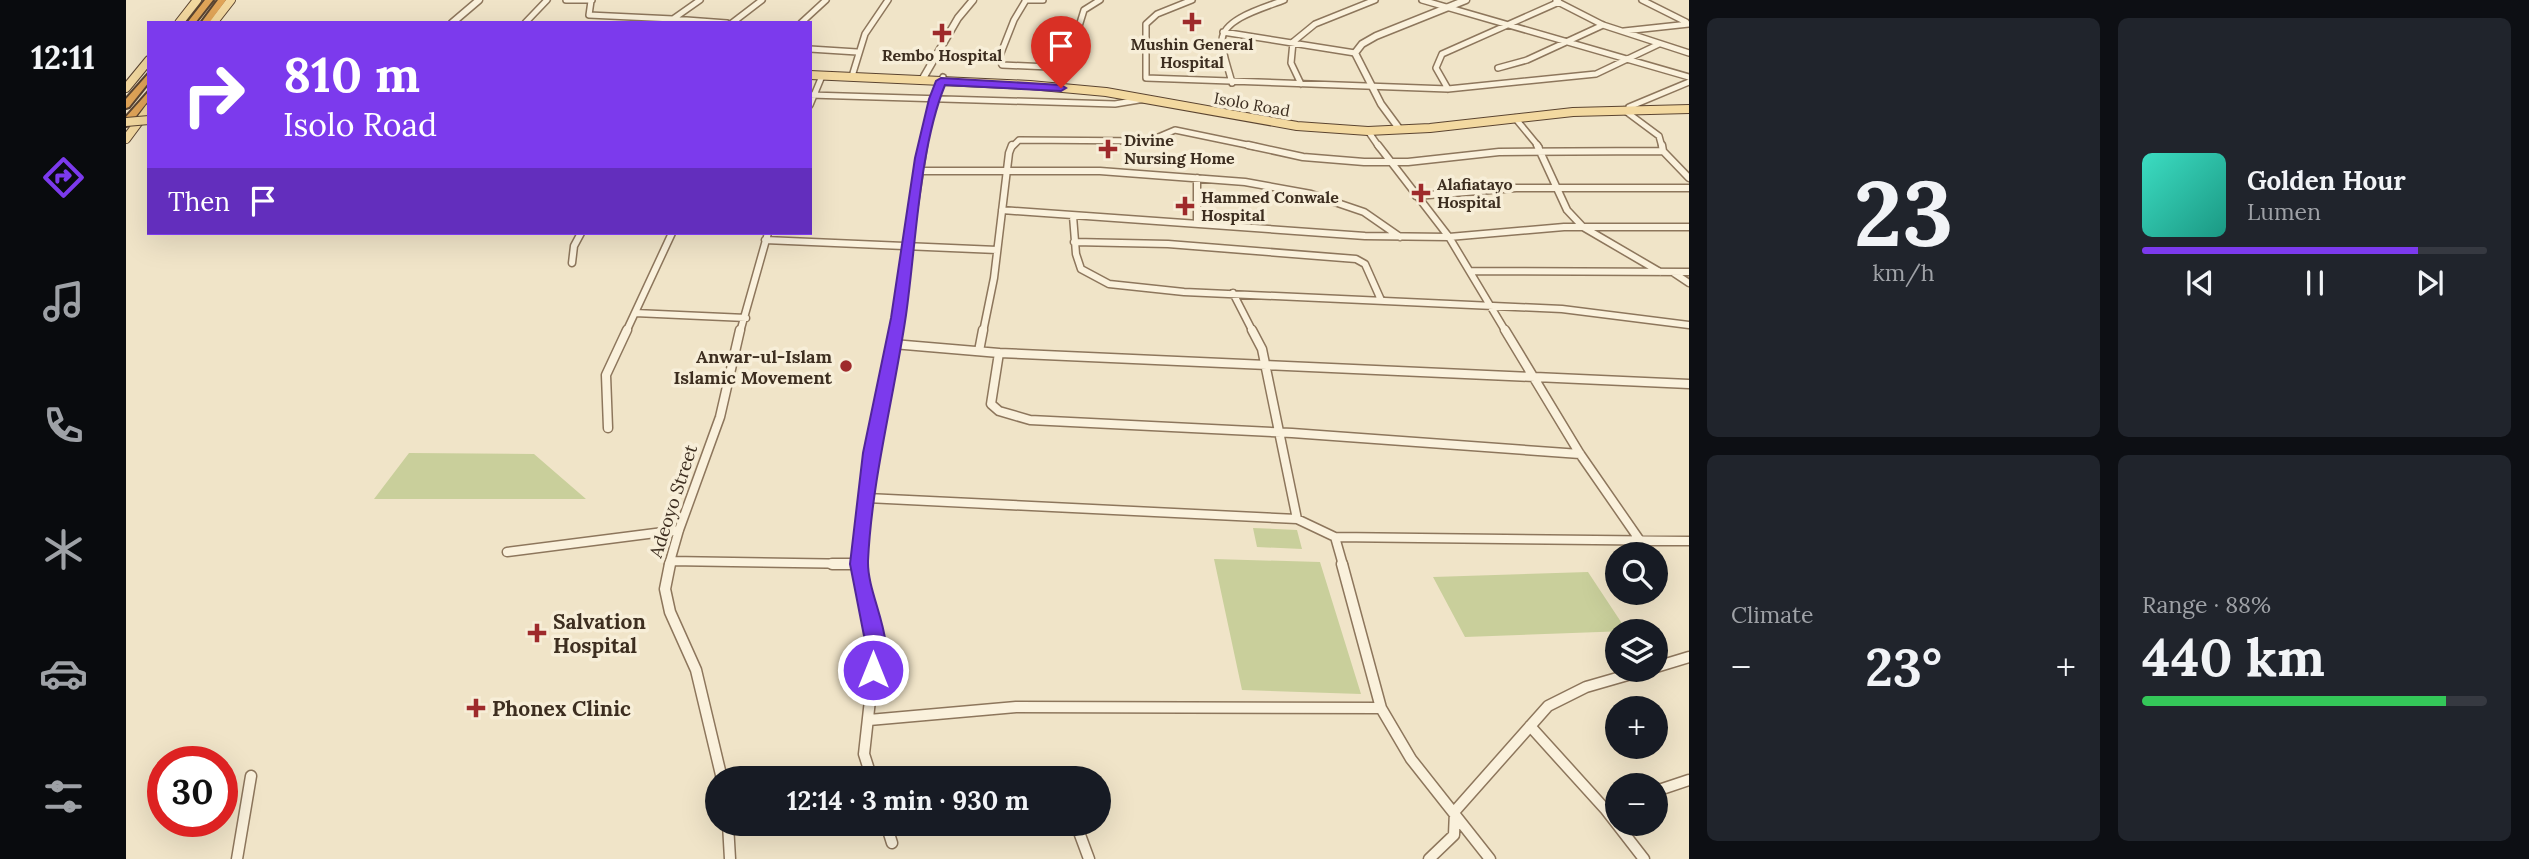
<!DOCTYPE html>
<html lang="en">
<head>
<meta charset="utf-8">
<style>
	:root { --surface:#171b24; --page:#20242c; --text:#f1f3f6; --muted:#9ea1a6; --line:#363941; --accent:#7c3aed }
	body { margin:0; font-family:Lora,serif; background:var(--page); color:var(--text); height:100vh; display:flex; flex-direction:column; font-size:26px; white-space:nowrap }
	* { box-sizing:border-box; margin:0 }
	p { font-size:23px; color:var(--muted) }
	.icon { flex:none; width:38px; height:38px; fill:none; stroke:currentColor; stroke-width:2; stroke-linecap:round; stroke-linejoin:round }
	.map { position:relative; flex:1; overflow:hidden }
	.panel { display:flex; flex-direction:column; gap:18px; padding:18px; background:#0d0f14; width:840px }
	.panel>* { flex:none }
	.top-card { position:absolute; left:21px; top:21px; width:665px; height:214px; border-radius:0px; box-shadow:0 7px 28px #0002; background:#7c3aed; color:#fff; overflow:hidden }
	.tools { position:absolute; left:1479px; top:542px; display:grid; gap:14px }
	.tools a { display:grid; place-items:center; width:63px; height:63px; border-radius:50%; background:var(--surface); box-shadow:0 7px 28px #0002; font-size:35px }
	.speed { position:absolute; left:21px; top:746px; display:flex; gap:14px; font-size:35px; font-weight:700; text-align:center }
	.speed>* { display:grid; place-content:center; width:91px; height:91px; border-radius:50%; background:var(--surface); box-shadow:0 7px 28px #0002; line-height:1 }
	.speed .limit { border:10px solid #d22; background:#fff; color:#111 }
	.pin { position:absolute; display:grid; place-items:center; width:60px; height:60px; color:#fff; margin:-72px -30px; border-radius:50% 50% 50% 0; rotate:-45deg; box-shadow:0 0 7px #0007 }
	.pin .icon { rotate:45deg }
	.me { position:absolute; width:77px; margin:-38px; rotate:0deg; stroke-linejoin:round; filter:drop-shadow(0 0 5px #0008) }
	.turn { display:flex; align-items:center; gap:24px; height:147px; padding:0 21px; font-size:32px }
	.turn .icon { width:91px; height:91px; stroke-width:2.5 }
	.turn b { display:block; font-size:49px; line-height:60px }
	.then { display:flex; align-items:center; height:66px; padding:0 21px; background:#0003; gap:14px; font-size:26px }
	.big { font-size:52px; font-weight:700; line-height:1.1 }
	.panel .widget { flex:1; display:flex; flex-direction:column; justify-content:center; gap:10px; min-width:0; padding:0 24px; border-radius:10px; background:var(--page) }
	.panel .dial { align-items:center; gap:0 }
	.dial b { font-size:91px; line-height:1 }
	.song { display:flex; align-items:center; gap:21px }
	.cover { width:84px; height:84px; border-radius:10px; background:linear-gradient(135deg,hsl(170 70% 55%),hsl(170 70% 35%)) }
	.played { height:7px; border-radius:4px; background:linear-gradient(90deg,var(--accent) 80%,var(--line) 80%) }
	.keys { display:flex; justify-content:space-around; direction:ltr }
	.heat { display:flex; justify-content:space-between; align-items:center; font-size:38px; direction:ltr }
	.charge { height:10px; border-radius:5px; background:linear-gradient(90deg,#34c759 88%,var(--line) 0) }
	.panel .tiles { flex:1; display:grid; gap:18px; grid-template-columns:repeat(2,1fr) }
	.trip { position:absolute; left:579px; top:766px; width:406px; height:70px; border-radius:35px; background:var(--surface); box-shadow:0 7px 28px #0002; font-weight:700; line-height:70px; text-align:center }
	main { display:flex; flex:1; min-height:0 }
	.tab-bar { display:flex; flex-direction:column; width:126px; justify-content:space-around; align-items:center; background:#090b0e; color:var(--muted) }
	.tab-bar .icon { width:49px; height:49px }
	.tab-bar .active { color:var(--accent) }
	.tab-bar b { font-size:32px; color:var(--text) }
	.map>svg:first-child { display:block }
	.green { fill:#c9cf9b }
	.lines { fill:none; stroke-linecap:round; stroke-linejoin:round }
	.minor-far3-casing { stroke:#8d765c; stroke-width:8 }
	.minor-far2-casing { stroke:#8d765c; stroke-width:9 }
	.minor-far1-casing { stroke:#8d765c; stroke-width:11 }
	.minor-casing { stroke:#8d765c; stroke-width:13 }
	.tertiary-casing { stroke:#8d765c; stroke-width:9 }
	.primary-casing { stroke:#5b4430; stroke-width:10 }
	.motorway-casing { stroke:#5b4430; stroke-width:4 }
	.minor-far3 { stroke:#faf1dc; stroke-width:5 }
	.minor-far2 { stroke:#faf1dc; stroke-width:6 }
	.minor-far1 { stroke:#faf1dc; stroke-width:8 }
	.minor { stroke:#faf1dc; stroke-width:10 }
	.tertiary { stroke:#faf1dc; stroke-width:6 }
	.primary { stroke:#f3d9a0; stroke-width:8 }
	.motorway { fill:#e0a458; fill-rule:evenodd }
	.primary-bridge-casing { stroke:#5b4430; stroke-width:10; stroke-linecap:butt }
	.primary-bridge { stroke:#f3d9a0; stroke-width:8 }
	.route { fill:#7c3aed; stroke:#51269a; stroke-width:2 }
	.poi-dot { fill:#9e2a2b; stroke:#f7eed8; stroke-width:2.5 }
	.labels { text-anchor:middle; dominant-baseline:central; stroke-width:7; stroke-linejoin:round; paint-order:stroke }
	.far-poi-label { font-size:16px; font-weight:bold; fill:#3d2e20; stroke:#f7eed8; text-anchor:start }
	.far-street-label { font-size:16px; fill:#3d2e20; stroke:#f7eed8 }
	.poi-label { font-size:18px; font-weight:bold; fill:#3d2e20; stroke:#f7eed8; text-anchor:end }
	.street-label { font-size:18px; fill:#3d2e20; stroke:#f7eed8 }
	.near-poi-label { font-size:21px; font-weight:bold; fill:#3d2e20; stroke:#f7eed8; text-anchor:start }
</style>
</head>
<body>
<main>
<nav class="tab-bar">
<b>12:11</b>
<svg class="icon active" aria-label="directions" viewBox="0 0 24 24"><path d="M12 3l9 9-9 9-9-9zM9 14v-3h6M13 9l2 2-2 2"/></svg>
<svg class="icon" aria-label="music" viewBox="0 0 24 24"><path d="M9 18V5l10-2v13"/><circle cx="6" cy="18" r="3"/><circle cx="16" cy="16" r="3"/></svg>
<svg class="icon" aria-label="phone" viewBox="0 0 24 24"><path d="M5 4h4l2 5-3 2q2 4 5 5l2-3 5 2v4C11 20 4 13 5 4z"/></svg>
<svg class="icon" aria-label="climate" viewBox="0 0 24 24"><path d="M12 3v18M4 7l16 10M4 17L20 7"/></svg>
<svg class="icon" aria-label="car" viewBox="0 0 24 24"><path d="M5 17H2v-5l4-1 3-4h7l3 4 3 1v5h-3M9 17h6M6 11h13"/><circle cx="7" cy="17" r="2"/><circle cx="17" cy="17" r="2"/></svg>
<svg class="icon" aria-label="filters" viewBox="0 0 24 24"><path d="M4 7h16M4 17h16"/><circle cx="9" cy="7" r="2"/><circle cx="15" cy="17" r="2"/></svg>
</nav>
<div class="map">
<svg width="1563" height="859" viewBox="0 0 1563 859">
	<rect width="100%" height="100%" fill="#f0e4c8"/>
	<path class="green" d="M283,453L408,454L460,499H248Z
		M1127,528L1171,530L1176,549L1131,547Z
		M1088,559L1194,562L1235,694L1116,690Z
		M1462,572L1501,631L1339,637L1307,577Z"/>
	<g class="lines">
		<defs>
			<path id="minor-far3" d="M440,0H466
				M899,0H917
				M900,0L888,20L873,58L876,65L946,68L950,36L958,10L974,0
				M1066,0L1031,14L1020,24V78L1322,89L1470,74L1533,44
				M1296,0L1563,77
				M1516,0L1560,22
				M465,1L463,15L547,19L574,0
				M1430,1L1477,25L1563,53
				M547,19L601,23
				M399,23L421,0
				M606,23L636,0
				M675,23L700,0
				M1498,31L1563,24
				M1097,32L1229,53
				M684,49L731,52
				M1372,68L1401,60L1477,25
				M727,73L739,34L762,0
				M1106,83C1103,70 1096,53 1096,40C1097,18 1141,7 1158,0
				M1175,84L1165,63L1167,42L1189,24L1249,0
				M1322,89L1310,68L1316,54L1433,2
				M684,95L989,104L1019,99
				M684,105L696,76
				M1503,107L1563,82
				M1498,110L1533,136L1536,147
				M1389,118L1413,147
				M1242,131L1253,147
				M797,147L808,99L817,77
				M886,147L893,140L1023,141L1049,130L1131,147"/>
			<path id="minor-far2" d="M1122,145L1177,157L1238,162H1282L1373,152L1537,151
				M1252,145L1323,237L1380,332
				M1411,145L1441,210L1457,227L1534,272
				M1536,145L1537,151L1563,178
				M795,171H974L1119,182L1185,194L1238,212L1274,237
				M1071,178V222
				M1290,196L1390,188H1563
				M876,210L1239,236L1323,237L1438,227H1563
				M947,216L950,254L955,269L983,284L1058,292L1436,309L1563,325
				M639,240L871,250
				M948,242L1042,244L1230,259L1239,264L1255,300
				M446,263L448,246L455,233
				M1345,271L1563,272
				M1548,273L1563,283
				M1107,293L1127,332
				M509,313L620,318
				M500,332L546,233
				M614,332L642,233
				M769,332L798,145
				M857,332L868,278L883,153L886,145"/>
			<path id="minor-far1" d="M1126,330L1136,349L1171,519
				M1379,330L1454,454L1515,542
				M767,344L873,353L1563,384
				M853,351L857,330
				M873,353L865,404L873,411L904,420L1166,433L1454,454
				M482,428L480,375L501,330
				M741,498L1171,519L1209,537L1563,541
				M1209,537L1217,565
				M381,552L553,530
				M544,561L733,564
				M543,565L553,530L594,417L614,330
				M733,565L745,453L770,330"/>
			<path id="minor" d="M544,564L539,589L544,612L570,670L596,779
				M706,564H733
				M733,564L750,646L738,754L746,779
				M1216,564L1255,708L1285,759L1364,859
				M1530,667L1563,657
				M743,720L890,707L1255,708
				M1404,726L1480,810L1518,859
				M1530,791L1563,780
				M1480,810L1491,806
				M602,824L604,859
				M760,824L766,843
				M950,824L963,859
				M111,859L125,776
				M1303,859L1328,835L1329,811L1422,706L1460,687L1519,670"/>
			<path id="tertiary" d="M326,23L353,0
				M796,80L832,18L847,0
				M1272,127L1255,104L1229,53L1236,44L1250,36L1340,0"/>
			<path id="primary" d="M53,23L71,0
				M87,23L105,0
				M684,75L904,85L980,92L1171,126L1242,131L1304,128L1447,112L1563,109
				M0,88L23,60
				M0,139L23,108"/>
			<path id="motorway" d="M79,0H87L69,23H61Z
				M92,0H100L83,23H75Z
				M23,73V82L3,107L0,108V99Z
				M23,91V100L3,125L0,126V117Z"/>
		</defs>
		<use href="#minor-far3" class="minor-far3-casing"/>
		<use href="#minor-far2" class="minor-far2-casing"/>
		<use href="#minor-far1" class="minor-far1-casing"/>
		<use href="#minor" class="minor-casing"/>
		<use href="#tertiary" class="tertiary-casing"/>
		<use href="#primary" class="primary-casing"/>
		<use href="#motorway" class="motorway-casing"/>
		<use href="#minor-far3" class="minor-far3"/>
		<use href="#minor-far2" class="minor-far2"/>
		<use href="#minor-far1" class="minor-far1"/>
		<use href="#minor" class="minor"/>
		<use href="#tertiary" class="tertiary"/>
		<use href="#primary" class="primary"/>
		<use href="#motorway" class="motorway"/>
		<defs>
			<path id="primary-bridge" d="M0,122L23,120"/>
		</defs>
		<use href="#primary-bridge" class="primary-bridge-casing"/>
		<use href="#primary-bridge" class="primary-bridge"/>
	</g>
	<path class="route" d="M815,78L935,85L940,88L935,91L819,85C793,149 790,245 780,315C768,397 746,478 742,561C741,597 773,642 754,675L747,678L740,675L737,670L740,646L724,564L737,453L765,318L789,158L803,99L810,81Z"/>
	<g class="poi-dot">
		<path d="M1062.5 11.5h7v7h7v7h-7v7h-7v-7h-7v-7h7z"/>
		<path d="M812.5 22.5h7v7h7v7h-7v7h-7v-7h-7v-7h7z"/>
		<path d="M978.5 138.5h7v7h7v7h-7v7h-7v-7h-7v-7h7z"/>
		<path d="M1291.5 182.5h7v7h7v7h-7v7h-7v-7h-7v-7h7z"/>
		<path d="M1055.5 195.5h7v7h7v7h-7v7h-7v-7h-7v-7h7z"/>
		<circle cx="720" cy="366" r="7"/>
		<path d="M407.5 622.5h7v7h7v7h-7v7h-7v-7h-7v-7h7z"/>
		<path d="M346.5 697.5h7v7h7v7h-7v7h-7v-7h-7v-7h7z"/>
	</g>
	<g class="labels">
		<g class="far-poi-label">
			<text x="1066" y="44" text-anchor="middle">Mushin General<tspan x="1066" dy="18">Hospital</tspan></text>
			<text x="816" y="55" text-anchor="middle">Rembo Hospital</text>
			<text x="998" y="140">Divine<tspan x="998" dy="18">Nursing Home</tspan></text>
			<text x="1311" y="184">Alafiatayo<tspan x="1311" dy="18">Hospital</tspan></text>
			<text x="1075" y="197">Hammed Conwale<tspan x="1075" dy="18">Hospital</tspan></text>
		</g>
		<g class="far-street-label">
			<text transform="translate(1126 104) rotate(10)">Isolo Road</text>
		</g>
		<g class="poi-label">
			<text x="706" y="356">Anwar-ul-Islam<tspan x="706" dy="21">Islamic Movement</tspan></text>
		</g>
		<g class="street-label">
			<text transform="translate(547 501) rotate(-72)">Adeoyo Street</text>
		</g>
		<g class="near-poi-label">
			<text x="427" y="621">Salvation<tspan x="427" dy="24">Hospital</tspan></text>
			<text x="366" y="708">Phonex Clinic</text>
		</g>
	</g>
</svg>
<div class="tools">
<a><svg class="icon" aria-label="search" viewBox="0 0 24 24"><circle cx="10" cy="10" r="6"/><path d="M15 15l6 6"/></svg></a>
<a><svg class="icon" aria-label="layers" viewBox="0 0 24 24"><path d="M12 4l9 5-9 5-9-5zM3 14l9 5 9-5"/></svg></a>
<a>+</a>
<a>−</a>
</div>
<div class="speed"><div class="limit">30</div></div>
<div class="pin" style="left:935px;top:88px;background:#d93025"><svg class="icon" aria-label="arrive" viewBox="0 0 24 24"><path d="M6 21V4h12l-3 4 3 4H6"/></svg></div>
<svg class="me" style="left:747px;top:670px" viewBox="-20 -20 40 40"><circle r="17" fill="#7c3aed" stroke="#fff" stroke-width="3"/><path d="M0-11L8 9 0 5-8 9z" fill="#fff"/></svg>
<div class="trip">12:14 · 3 min · 930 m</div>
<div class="top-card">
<div class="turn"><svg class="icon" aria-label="right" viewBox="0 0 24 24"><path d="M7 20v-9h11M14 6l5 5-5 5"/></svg><div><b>810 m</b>Isolo Road</div></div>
<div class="then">Then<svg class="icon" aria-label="arrive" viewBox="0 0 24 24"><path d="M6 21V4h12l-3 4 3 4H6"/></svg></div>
</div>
</div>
<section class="panel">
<div class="tiles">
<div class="widget dial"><b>23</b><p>km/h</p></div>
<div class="widget">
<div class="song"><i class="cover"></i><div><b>Golden Hour</b><p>Lumen</p></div></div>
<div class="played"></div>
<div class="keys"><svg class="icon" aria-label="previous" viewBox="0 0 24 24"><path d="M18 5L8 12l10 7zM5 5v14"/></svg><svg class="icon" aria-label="pause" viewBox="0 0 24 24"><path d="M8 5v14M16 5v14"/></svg><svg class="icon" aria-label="next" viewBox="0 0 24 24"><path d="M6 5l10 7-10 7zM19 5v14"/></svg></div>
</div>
<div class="widget"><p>Climate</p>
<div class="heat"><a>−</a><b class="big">23°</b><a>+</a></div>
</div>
<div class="widget"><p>Range · 88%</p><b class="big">440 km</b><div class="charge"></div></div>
</div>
</section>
</main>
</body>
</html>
